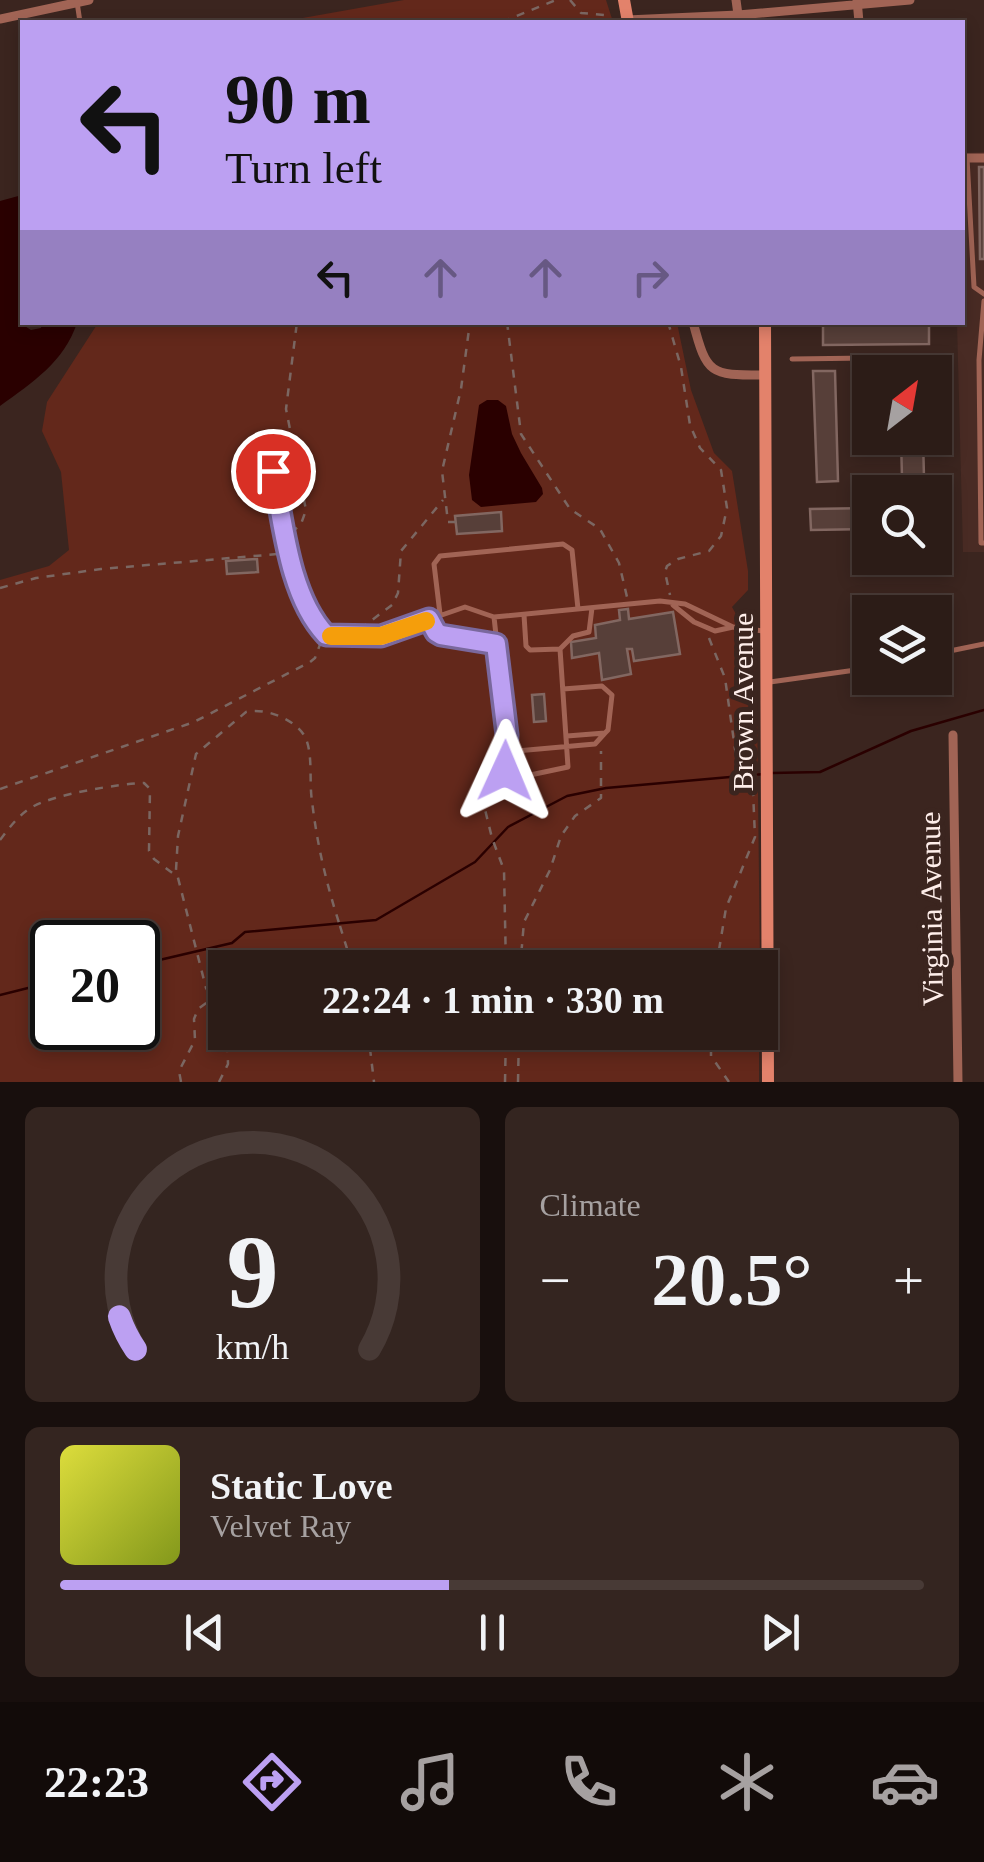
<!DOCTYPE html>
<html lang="en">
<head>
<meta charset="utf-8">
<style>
	:root { --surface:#2c1c17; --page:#342520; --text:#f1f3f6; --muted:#a6a1a1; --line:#483a36; --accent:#bca0f2 }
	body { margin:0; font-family:Georgia,serif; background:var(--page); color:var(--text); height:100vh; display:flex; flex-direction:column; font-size:38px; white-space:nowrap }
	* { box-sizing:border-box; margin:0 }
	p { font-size:32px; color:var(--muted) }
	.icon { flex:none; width:55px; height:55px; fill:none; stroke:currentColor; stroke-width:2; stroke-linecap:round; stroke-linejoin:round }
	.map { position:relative; height:1082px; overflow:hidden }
	.details { display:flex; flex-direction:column; gap:25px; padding:25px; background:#180f0d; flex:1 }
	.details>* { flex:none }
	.banner { position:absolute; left:20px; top:20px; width:945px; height:305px; border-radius:0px; box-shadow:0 5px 15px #0003,0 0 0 2px var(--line); background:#bca0f2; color:#111; overflow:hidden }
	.needle { width:65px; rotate:31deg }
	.fabs { position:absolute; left:852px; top:355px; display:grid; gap:20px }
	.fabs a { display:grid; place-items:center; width:100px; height:100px; border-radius:0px; background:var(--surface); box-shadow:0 5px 15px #0003,0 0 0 2px var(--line); font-size:50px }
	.speed { position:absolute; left:30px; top:920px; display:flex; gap:20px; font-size:50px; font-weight:700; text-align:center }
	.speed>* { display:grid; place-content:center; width:130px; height:130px; border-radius:50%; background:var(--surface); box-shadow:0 5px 15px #0003,0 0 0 2px var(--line); line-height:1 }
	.speed .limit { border:5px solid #111; border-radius:15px; background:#fff; color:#111 }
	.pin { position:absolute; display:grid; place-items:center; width:85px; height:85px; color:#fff; margin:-42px; border:5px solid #fff; border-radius:50%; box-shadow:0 2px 10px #0007 }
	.me { position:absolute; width:110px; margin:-55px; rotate:1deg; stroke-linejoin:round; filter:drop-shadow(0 0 8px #0008) }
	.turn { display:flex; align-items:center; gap:35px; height:210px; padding:0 40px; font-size:45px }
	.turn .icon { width:130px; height:130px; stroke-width:2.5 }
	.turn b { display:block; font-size:70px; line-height:85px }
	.lanes { display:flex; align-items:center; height:95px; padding:0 40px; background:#0003; justify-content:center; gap:50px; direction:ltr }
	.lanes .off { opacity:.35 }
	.big { font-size:75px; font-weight:800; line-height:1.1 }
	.details .widget { flex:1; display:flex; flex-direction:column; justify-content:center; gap:15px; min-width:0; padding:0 35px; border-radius:15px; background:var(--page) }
	.details .dial { align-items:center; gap:0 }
	.dial svg { height:260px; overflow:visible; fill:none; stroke:var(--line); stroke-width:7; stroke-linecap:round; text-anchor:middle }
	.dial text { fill:var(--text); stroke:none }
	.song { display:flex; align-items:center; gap:30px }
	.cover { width:120px; height:120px; border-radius:15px; background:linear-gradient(135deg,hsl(60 70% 55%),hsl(70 70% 35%)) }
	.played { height:10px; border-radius:5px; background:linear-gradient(90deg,var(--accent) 45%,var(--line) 45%) }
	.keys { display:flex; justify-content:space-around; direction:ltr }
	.heat { display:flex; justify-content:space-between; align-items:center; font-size:55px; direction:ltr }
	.details .tiles { flex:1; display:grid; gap:25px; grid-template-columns:1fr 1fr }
	.widget:last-child { grid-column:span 2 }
	.trip { position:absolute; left:208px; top:950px; width:570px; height:100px; border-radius:0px; background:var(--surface); box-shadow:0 5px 15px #0003,0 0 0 2px var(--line); font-weight:800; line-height:100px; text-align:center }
	.tabs { display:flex; height:160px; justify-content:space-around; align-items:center; background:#120b09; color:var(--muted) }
	.tabs .icon { width:70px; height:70px }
	.tabs .active { color:var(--accent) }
	.tabs b { font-size:45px; color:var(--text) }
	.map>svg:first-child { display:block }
	.built { fill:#492b24 }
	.green { fill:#63281b; fill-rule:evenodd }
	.water { fill:#2a0000 }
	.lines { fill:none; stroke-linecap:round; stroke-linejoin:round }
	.stream { stroke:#2a0000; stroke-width:2.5 }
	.building { fill:#573f39; stroke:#826761; stroke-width:2.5 }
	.path { stroke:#7b6762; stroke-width:2.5; stroke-dasharray:8 8; stroke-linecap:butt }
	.lane { stroke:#a16455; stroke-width:5 }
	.street { stroke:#a16455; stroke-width:9 }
	.secondary { stroke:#e3826b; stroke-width:12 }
	.route-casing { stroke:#7a689d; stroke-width:25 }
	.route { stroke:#bca0f2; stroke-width:18 }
	.slow { stroke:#f59e0b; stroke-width:18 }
	.labels { text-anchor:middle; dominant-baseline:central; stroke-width:10; stroke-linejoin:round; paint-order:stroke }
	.street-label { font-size:30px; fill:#feeeea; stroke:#3b251f }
</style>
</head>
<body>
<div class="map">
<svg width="984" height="1082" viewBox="0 0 984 1082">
	<rect width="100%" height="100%" fill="#3b251f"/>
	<path class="built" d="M984,152V552H963L957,323L962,322L963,153Z"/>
	<path class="green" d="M404,0H606L613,22H280Z
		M98,323H677L691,390L714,453L732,471L748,571V590L732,607L752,643L757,704L760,967L225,968V1032L759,1033V1082H0V580L49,566L69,550L61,472L42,431L47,402ZM52,942H138V1028H52Z"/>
	<path class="water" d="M22,195L20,323L31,330L41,328L42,323H77C64,362 33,382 0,406V201Z
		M487,400H498L506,406L512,434L521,453L542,488L543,494L536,502L481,507L472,500L469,475L479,405Z"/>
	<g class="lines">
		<path class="stream" d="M772,773L820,772L911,731L984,710
			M138,965L232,943L245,932L376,920L475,862L508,827L567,796L606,788L764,774
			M0,995L52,982"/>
	</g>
	<path class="building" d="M979,167H984V259H980Z
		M929,322V344L823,345V323Z
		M920,367L921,372H899V368Z
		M813,371H835L838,481L817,482Z
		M901,438H923L924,478H902Z
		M870,508V529L811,530L810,509Z
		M501,512L502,531L457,534L455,516Z
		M257,559L258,572L227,574L226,561Z
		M628,609L629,619L673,612L680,654L634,661L632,649H627L631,674L602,680L599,653L572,658L571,642L596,638L595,625L620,620L619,610Z
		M544,694L546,721L534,722L532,695Z"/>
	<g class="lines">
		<path class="path" d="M570,0L581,13L605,15L609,22
			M502,22L556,0
			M507,322L521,434L570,509L600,529L619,563L627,597
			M668,322L681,367L690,425L700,448L721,470L727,508L721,536L709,551L678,559L667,566L665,572L670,595
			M456,522H448L442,471L461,389L470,322
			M291,533L301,524L306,510L286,409L297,322
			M0,588L36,578L101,569L278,554
			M360,629L392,605L398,593L401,551L443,500
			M709,638L725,678L739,777L753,791L755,837L726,908L716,968
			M497,756L486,763L478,781L492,838L504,870L506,968
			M0,789L194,722L310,662L315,658L322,639
			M0,840C10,827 19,814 34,806C57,794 117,784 144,783L150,789L149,851L154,859L175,875
			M340,926L353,968
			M520,968L524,922L550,870L561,836L575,816L601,798V751
			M225,1021L206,988L176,870L178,836L196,754L246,712C265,707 298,720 306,739C313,756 309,782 312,801C317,844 326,882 339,923
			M368,1032L374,1082
			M711,1032V1056L729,1082
			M181,1082L179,1071L195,1040L194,1019L198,1009L209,1001
			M219,1082L228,1064L227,1032
			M505,1082L506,1032
			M518,1082L519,1032"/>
		<path class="lane" d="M77,2L80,22
			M967,158L974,287L984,294
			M984,301L979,360L981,543H984
			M792,359L944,357
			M273,471C283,524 288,594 326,635L381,636L465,607L494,617L660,601L685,604L733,627
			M673,605L694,622L715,631L733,627L763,631
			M440,614L434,564L440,556L563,544L572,550L578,609
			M524,615L526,646L530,650L560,649L573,636L589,632L592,608
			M494,617L507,735L505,771L516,778L568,767L560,649
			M429,619L436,632L441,635L496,644
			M935,654L984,644
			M770,682L870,668
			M563,689L602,686L612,695L608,730L605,733L567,736
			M506,752L595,744L605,733"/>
		<path class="street" d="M736,0L739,22
			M857,0L859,22
			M0,19L89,0
			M627,20L738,15L910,0
			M962,158H984
			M693,322C707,376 711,375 765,375
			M953,735L958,1082"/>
		<path class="secondary" d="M624,0L628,22
			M765,322L768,1082"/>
	</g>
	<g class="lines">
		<defs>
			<path id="route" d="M273,471C283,522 289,596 326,635L381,636L429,619L436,632L441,635L496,644L507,735L505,771"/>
		</defs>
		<use href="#route" class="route-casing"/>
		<use href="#route" class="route"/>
		<path class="slow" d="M331,636H381L426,621"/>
	</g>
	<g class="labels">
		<g class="street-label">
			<text transform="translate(742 702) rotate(-90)">Brown Avenue</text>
			<text transform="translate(931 909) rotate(-91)">Virginia Avenue</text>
		</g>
	</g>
</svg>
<div class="fabs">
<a><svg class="needle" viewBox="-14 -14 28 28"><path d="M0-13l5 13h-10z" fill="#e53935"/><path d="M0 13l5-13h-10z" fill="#a6a1a1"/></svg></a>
<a><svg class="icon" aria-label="search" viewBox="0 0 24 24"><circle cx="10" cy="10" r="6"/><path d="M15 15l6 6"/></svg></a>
<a><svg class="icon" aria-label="layers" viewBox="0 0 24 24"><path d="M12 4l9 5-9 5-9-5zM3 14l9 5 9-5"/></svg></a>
</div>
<div class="speed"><div class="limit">20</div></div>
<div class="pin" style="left:273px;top:471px;background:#d93025"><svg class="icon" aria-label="arrive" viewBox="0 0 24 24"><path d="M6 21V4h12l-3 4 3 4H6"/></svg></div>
<svg class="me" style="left:505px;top:771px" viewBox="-20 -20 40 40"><path d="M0-17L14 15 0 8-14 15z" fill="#bca0f2" stroke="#fff" stroke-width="4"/></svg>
<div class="trip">22:24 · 1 min · 330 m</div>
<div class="banner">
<div class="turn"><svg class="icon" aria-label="left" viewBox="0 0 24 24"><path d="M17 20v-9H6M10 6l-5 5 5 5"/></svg><div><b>90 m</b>Turn left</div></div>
<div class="lanes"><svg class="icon" aria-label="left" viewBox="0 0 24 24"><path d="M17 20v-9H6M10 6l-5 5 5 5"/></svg><svg class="icon off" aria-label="ahead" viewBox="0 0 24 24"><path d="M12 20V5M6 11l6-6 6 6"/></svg><svg class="icon off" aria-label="ahead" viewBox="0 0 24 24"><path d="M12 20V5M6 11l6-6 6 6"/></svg><svg class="icon off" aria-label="right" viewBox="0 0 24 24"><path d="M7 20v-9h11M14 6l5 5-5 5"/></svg></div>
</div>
</div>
<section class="details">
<div class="tiles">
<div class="widget dial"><svg viewBox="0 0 100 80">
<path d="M14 69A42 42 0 1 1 86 69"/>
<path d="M14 69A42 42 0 0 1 9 59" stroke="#bca0f2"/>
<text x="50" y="56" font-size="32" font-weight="700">9</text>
<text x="50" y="72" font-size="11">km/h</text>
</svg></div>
<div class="widget"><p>Climate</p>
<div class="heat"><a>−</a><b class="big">20.5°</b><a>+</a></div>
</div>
<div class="widget">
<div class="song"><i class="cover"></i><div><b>Static Love</b><p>Velvet Ray</p></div></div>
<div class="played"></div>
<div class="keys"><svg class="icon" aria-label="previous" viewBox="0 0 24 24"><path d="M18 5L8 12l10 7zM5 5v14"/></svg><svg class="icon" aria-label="pause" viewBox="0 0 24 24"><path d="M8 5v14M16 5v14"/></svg><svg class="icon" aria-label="next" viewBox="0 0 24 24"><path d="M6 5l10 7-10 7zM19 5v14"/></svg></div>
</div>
</div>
</section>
<nav class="tabs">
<b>22:23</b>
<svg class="icon active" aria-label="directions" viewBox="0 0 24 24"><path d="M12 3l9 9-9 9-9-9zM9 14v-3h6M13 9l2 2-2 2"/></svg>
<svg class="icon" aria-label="music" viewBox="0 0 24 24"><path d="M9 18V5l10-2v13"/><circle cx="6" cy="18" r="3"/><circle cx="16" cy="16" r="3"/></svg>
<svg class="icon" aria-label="phone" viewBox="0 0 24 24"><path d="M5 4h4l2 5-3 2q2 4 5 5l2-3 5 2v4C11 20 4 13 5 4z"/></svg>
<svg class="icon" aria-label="climate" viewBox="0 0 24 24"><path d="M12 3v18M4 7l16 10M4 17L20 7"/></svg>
<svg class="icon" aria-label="car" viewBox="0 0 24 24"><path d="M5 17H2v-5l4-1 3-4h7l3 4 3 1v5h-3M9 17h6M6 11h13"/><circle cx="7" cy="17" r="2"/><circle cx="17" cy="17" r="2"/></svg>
</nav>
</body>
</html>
